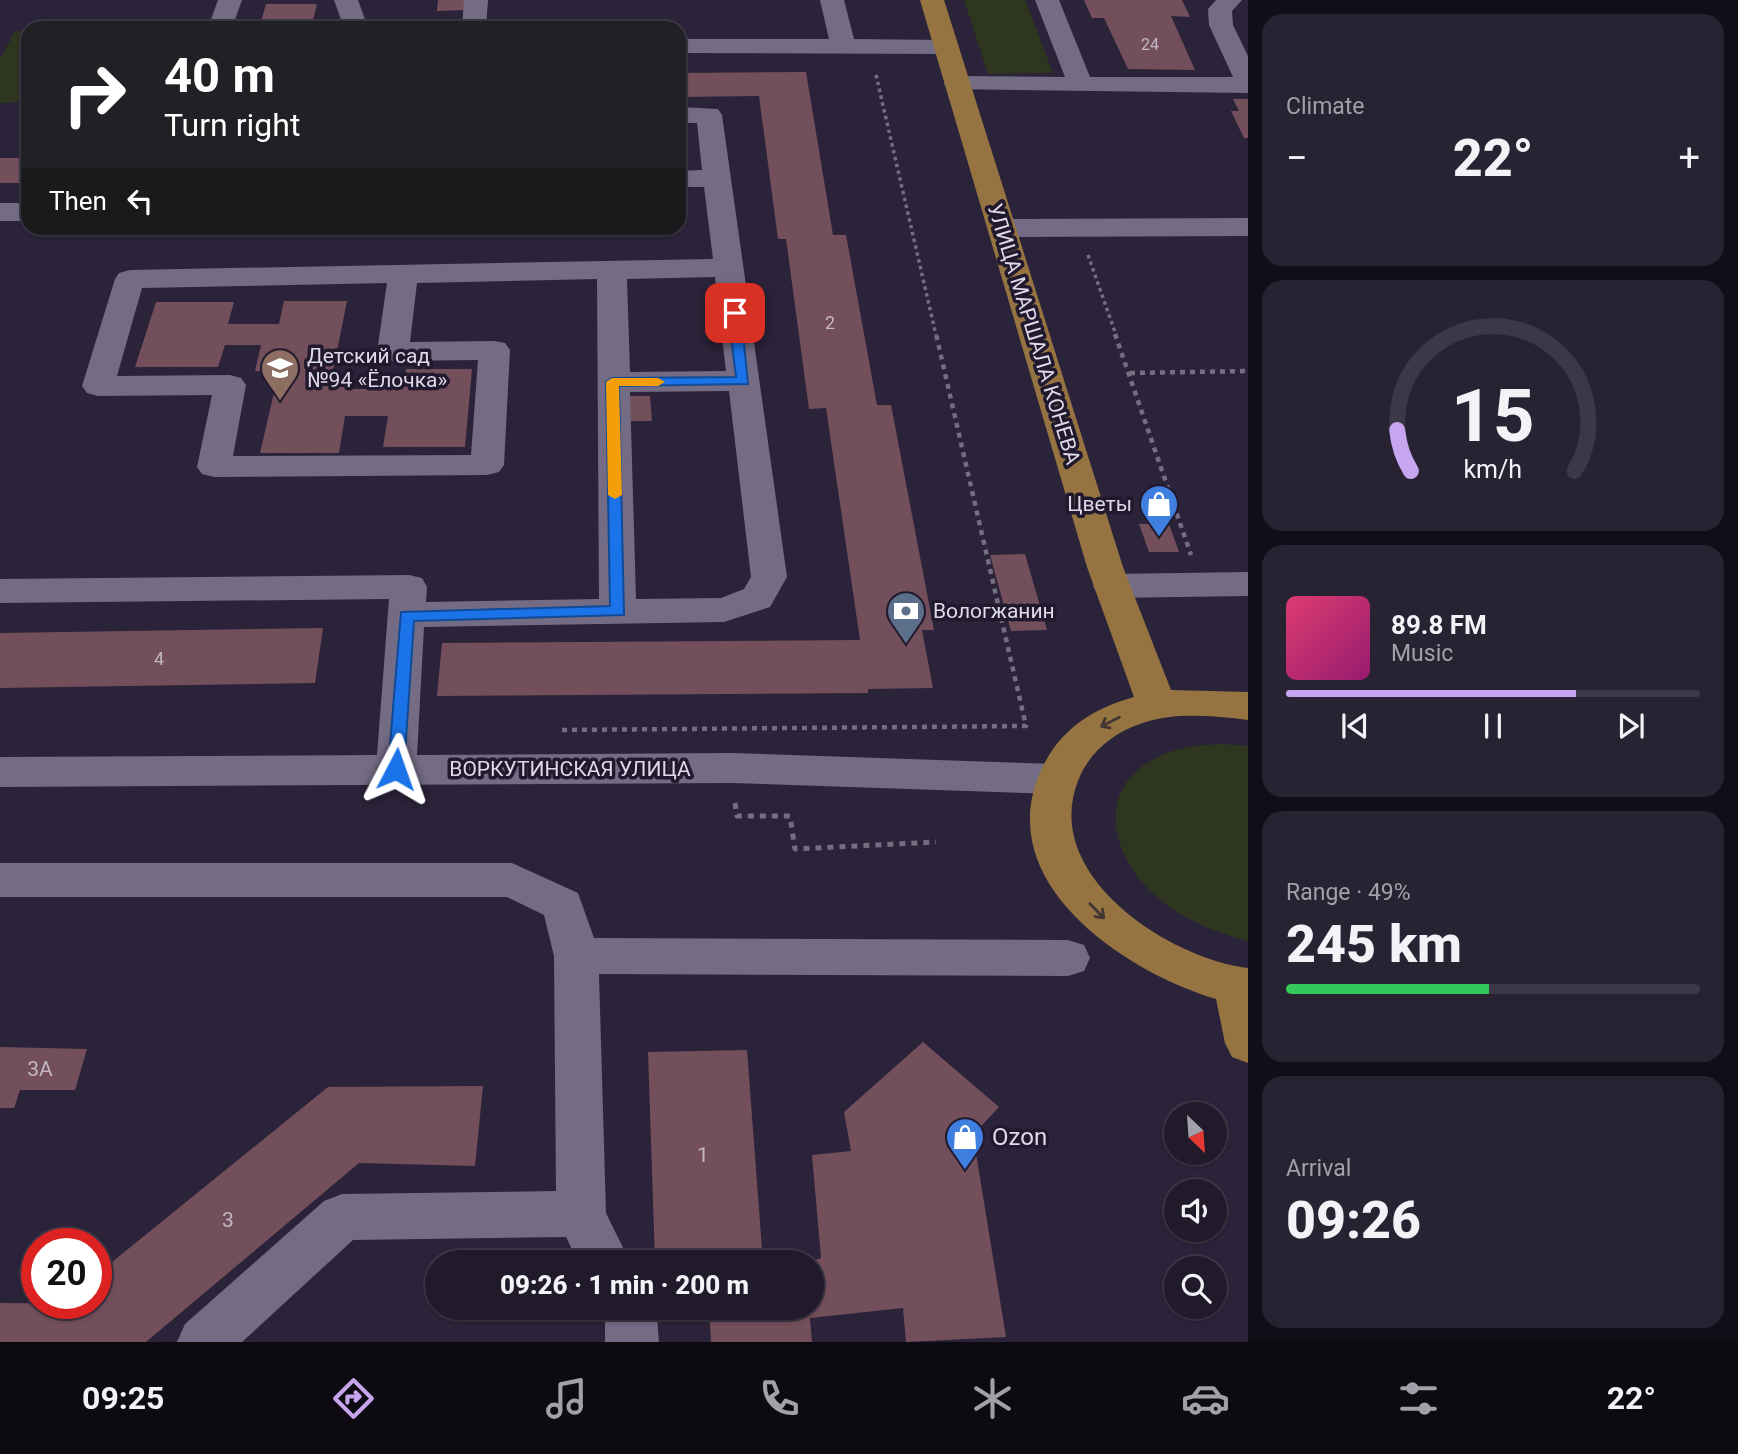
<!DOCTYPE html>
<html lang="en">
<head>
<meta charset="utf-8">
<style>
	:root { --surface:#201a2b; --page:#282333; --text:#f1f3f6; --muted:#a2a1a9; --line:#3d3847; --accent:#c7a6ef }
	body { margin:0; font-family:Roboto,sans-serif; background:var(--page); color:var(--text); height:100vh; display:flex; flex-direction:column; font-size:26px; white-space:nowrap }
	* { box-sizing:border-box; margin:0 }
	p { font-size:23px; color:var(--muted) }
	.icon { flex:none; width:38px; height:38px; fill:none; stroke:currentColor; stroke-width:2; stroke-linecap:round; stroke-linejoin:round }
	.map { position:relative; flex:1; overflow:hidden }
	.sheet { display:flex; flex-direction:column; gap:14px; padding:14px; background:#120e18; width:490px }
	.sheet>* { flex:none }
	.hud { position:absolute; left:21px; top:21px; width:665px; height:214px; border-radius:21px; box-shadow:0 2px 5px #0004,0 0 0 2px var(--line); background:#202124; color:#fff; overflow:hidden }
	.needle { width:46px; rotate:155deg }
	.controls { position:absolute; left:1164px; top:1102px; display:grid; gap:14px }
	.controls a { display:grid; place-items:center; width:63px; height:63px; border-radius:50%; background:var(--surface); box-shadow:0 2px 5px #0004,0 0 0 2px var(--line); font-size:35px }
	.speed { position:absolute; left:21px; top:1228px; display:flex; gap:14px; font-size:35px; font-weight:700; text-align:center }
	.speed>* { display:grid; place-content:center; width:91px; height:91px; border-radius:50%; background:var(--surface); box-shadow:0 2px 5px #0004,0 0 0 2px var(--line); line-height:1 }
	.speed .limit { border:10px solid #d22; background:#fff; color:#111 }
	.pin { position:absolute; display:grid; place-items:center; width:60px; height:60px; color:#fff; margin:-30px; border-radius:14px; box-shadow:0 4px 10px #0006 }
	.me { position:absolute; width:77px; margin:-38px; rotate:4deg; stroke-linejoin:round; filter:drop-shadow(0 0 5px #0008) }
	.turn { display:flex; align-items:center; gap:24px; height:147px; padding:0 28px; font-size:32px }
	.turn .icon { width:91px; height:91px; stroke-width:2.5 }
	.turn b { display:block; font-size:49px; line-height:60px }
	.then { display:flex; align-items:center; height:66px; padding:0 28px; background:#0003; gap:14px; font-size:26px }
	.big { font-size:52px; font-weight:800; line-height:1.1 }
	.sheet .tile { flex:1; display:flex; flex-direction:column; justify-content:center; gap:10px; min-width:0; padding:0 24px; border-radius:21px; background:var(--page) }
	.sheet .dial { align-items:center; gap:0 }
	.dial svg { height:182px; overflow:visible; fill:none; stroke:var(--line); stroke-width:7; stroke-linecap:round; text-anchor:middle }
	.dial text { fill:var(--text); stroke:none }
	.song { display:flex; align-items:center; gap:21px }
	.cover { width:84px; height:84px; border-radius:10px; background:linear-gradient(135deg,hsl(340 70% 55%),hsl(320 70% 35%)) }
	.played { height:7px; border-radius:4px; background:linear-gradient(90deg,var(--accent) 70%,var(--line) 70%) }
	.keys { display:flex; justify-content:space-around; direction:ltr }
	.heat { display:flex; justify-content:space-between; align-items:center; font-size:38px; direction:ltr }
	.charge { height:10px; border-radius:5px; background:linear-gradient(90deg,#34c759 49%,var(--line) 0) }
	.trip { position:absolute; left:425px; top:1250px; width:399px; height:70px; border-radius:35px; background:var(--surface); box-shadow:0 2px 5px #0004,0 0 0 2px var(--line); font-weight:800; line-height:70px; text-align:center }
	.tab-bar { display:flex; height:112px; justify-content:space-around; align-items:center; background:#0d0a11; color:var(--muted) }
	.tab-bar .icon { width:49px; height:49px }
	.tab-bar .current { color:var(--accent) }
	.tab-bar b { font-size:32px; color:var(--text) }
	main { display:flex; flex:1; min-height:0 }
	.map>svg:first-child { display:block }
	.green { fill:#2e3620 }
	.building { fill:#724f5a }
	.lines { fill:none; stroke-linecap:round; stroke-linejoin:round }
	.path-far2 { stroke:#746e81; stroke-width:3.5; stroke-dasharray:3.5 3.5; stroke-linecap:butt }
	.path-far1 { stroke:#746e81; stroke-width:4.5; stroke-dasharray:5 5; stroke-linecap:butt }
	.path { stroke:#746e81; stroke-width:5; stroke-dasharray:6 6; stroke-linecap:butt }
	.minor { fill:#746c85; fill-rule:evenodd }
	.major { fill:#957442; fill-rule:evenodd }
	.oneway { stroke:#443535 }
	.route { fill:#1a73e8; stroke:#114b97; stroke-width:2 }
	.slow { fill:#f59e0b }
	.labels { text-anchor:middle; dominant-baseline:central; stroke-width:7; stroke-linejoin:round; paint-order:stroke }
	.far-number-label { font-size:16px; fill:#c3b7c4 }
	.number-label { font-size:18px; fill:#c3b7c4 }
	.street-label { font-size:21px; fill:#dedae8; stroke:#211a2f }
	.poi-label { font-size:21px; fill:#dedae8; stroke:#211a2f; text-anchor:start }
	.near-number-label { font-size:21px; fill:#c3b7c4 }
	.near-poi-label { font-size:24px; fill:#dedae8; stroke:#211a2f; text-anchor:start }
</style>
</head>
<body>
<main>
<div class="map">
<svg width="1248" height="1342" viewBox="0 0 1248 1342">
	<rect width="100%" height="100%" fill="#2b2339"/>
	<path class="green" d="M964,0H1025L1053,73L988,74Z
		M15,31H28V102L0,103V59Z
		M1222,744L1248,746V941C1215,932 1183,920 1157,897C1113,860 1093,791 1154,759C1176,747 1198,745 1222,744Z"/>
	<path class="building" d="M438,0H466V10L437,11Z
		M1084,0H1182L1190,17L1171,16L1195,70L1128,69L1104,18H1092Z
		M266,4H317L311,28H259Z
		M806,72L833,235H846L877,405H891L934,630H922L933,688L868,689V693L437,696L442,643L860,640L826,408L809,409L786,239H778L759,96L679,97V73Z
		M1233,99H1248V138H1244L1231,111H1239Z
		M0,158H28V183H0Z
		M284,301H347L332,376H348L345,389H403L406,369H472L465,447H383L388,416H345L339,453H260L279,371H255L261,345H225L218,367H135L156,302H234L228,324H279Z
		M622,396H650L652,421H624Z
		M1139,524H1169L1179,552H1149Z
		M1025,554L1047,630L1011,631L990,555Z
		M323,628L315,683L0,688V633Z
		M923,1042L999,1107L973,1135L1006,1337L906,1342L903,1308L810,1318L812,1342H711L709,1307H812V1261L821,1258L812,1155L851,1151L844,1112Z
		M0,1047L87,1049L75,1090H20L14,1108H0Z
		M747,1050L763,1262H655L648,1052Z
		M483,1086L475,1166L359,1163L146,1342H0V1303L96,1304V1275L328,1087Z"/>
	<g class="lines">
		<path class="path-far2" d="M876,75L936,335
			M1088,255L1116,335"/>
		<path class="path-far1" d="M1115,334L1191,555
			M1130,373L1248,371
			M562,730L1026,726L936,334"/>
		<path class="path" d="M735,803L737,816H790L795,849L936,842"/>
		<path class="minor" d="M218,0H242L232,28H208Z
			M334,0H358L368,28H344Z
			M464,0H488L486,28H462Z
			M820,0H844L854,39L946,40L955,42L958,47L955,52L946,54L679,53V39H829Z
			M1035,0H1059L1090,77H1233L1209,25L1208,9L1216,0H1242L1232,11L1233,25L1248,56V93L948,89L944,84L948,79L957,76L1065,77Z
			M679,107L718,109L722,115L787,577L770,607L724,622L424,627L417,755L732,753L1056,764L1070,768L1076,779L1070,790L1056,794L732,783L0,787V757L377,755L389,599L0,603V579L409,575L422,578L427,587L426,602L599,599L597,279L417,283L410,342L494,341L505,343L510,350L504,465L499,472L487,475L214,477L202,474L197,467L212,395L98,396L87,393L82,386L115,279L119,273L130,270L713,259L704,187H679V171L702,170L697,123H679ZM715,277L726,371L630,372L627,279ZM387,283L377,352L382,359L393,361L478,360L471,455L233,456L246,385L241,378L230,375L117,376L142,288ZM729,391L751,577L744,589L721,598L636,599L630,392Z
			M0,203H28V221H0Z
			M1248,218V236L1002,237L992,234L988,228L992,222L1002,219Z
			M1248,572V596L1111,598L1098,595L1093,586L1098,577L1111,574Z
			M0,863H512L578,893L594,938L1068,940L1084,945L1090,958L1084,971L1068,976L599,974L606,1213L630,1262H578L566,1237L353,1240L242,1342H177L185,1324L324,1201L342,1194L556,1191L554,956L544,915L507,897H0Z
			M600,1307H653L657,1317L659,1342H605V1318Z"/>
		<path class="major" d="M920,0H944L1123,567L1171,690L1248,692V720C1214,716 1176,712 1143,723C1114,732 1089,752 1078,781C1041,875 1168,958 1248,968V1063L1232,1057L1225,1043L1216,999C1126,972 994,885 1039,775C1057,731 1091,709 1134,697L1087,567Z"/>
	</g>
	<defs><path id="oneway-shaft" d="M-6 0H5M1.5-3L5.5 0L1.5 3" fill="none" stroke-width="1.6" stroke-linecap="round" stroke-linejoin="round" transform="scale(1.75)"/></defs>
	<g class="oneway">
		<use href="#oneway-shaft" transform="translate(1110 722) rotate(153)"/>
		<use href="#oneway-shaft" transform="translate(1097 911) rotate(46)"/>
	</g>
	<path class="route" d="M735,309L741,313L748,384L619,386L624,615L414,621L404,769L396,775L390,773L388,769L401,612L610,606L606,382L612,378L736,377L728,313Z"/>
	<path class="slow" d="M612,378H658L665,382L658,386H619L622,495L615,499L608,495L606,382Z"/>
	<defs>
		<symbol id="school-pin" viewBox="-11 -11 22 30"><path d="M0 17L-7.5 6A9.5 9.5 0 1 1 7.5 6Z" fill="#8d6e63" stroke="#211a2f"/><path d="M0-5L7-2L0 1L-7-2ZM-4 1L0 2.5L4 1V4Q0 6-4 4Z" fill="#fff"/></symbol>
		<symbol id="shop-pin" viewBox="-11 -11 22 30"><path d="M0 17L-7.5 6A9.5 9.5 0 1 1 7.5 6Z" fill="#3f7fe0" stroke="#211a2f"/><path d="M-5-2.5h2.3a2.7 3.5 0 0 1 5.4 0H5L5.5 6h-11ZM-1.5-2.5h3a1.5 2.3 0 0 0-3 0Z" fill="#fff"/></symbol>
		<symbol id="bank-pin" viewBox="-11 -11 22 30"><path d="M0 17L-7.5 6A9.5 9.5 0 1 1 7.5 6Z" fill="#5c6f8a" stroke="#211a2f"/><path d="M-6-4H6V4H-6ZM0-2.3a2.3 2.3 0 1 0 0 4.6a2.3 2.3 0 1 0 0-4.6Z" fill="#fff"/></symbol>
	</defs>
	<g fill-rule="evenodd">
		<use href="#school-pin" x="258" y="346" width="44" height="60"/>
		<use href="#shop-pin" x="1137" y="482" width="44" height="60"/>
		<use href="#bank-pin" x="884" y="589" width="44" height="60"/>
		<use href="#shop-pin" x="943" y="1115" width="44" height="60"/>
	</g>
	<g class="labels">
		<g class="far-number-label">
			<text x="1150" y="44">24</text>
		</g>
		<g class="number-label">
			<text x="830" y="322">2</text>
			<text x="159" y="658">4</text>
		</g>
		<g class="street-label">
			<text transform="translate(1034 334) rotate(73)">УЛИЦА МАРШАЛА КОНЕВА</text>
			<text x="570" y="769">ВОРКУТИНСКАЯ УЛИЦА</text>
		</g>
		<g class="poi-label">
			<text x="307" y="356">Детский сад<tspan x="307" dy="24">№94 «Ёлочка»</tspan></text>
			<text x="1132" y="504" text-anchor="end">Цветы</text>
			<text x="933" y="611">Вологжанин</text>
		</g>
		<g class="near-number-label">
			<text x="40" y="1069">3А</text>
			<text x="703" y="1155">1</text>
			<text x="228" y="1220">3</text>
		</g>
		<g class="near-poi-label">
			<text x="992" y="1137">Ozon</text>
		</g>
	</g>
</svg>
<div class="controls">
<a><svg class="needle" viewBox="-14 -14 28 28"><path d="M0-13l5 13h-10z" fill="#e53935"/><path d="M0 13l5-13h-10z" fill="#a2a1a9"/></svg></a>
<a><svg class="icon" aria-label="sound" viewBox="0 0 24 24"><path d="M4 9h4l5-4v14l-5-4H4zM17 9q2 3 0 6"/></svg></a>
<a><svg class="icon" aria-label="search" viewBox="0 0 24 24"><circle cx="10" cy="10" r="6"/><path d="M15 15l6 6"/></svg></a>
</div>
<div class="speed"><div class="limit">20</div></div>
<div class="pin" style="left:735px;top:313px;background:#d93025"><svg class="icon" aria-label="arrive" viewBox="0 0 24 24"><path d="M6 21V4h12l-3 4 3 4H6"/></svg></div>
<svg class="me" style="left:396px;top:769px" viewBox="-20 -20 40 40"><path d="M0-17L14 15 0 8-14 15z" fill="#1a73e8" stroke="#fff" stroke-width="4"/></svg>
<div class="trip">09:26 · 1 min · 200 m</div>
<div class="hud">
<div class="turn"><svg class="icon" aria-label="right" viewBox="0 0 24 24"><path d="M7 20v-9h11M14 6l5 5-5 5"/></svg><div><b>40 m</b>Turn right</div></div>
<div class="then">Then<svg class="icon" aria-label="left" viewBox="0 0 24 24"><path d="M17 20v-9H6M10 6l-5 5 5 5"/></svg></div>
</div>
</div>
<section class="sheet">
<div class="tile"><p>Climate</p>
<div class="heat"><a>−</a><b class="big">22°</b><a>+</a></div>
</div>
<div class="tile dial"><svg viewBox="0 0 100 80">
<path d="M14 69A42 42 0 1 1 86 69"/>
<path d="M14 69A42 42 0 0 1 8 51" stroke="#c7a6ef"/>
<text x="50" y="56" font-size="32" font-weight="700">15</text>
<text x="50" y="72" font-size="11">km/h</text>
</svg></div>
<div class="tile">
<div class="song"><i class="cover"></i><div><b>89.8 FM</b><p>Music</p></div></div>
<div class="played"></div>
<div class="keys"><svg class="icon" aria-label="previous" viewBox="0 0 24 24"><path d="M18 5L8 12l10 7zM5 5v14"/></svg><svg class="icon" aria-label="pause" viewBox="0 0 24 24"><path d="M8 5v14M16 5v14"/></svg><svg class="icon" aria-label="next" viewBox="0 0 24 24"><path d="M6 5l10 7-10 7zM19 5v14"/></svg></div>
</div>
<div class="tile"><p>Range · 49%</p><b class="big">245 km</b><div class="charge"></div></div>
<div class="tile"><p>Arrival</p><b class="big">09:26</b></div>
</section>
</main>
<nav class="tab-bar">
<b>09:25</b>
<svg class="icon current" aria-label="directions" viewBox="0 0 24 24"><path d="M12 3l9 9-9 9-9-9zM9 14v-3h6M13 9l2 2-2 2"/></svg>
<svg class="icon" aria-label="music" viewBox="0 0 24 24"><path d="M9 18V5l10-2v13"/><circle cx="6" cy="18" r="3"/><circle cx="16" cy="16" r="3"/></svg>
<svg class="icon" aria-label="phone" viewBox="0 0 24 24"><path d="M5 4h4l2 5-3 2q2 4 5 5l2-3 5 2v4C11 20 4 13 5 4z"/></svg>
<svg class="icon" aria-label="climate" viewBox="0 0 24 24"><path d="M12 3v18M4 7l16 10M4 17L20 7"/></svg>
<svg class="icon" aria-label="car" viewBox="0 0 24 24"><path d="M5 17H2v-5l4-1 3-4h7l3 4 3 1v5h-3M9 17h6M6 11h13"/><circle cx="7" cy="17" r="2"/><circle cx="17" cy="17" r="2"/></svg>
<svg class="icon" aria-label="filters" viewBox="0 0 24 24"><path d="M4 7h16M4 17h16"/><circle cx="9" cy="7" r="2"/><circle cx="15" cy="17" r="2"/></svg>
<b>22°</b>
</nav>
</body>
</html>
